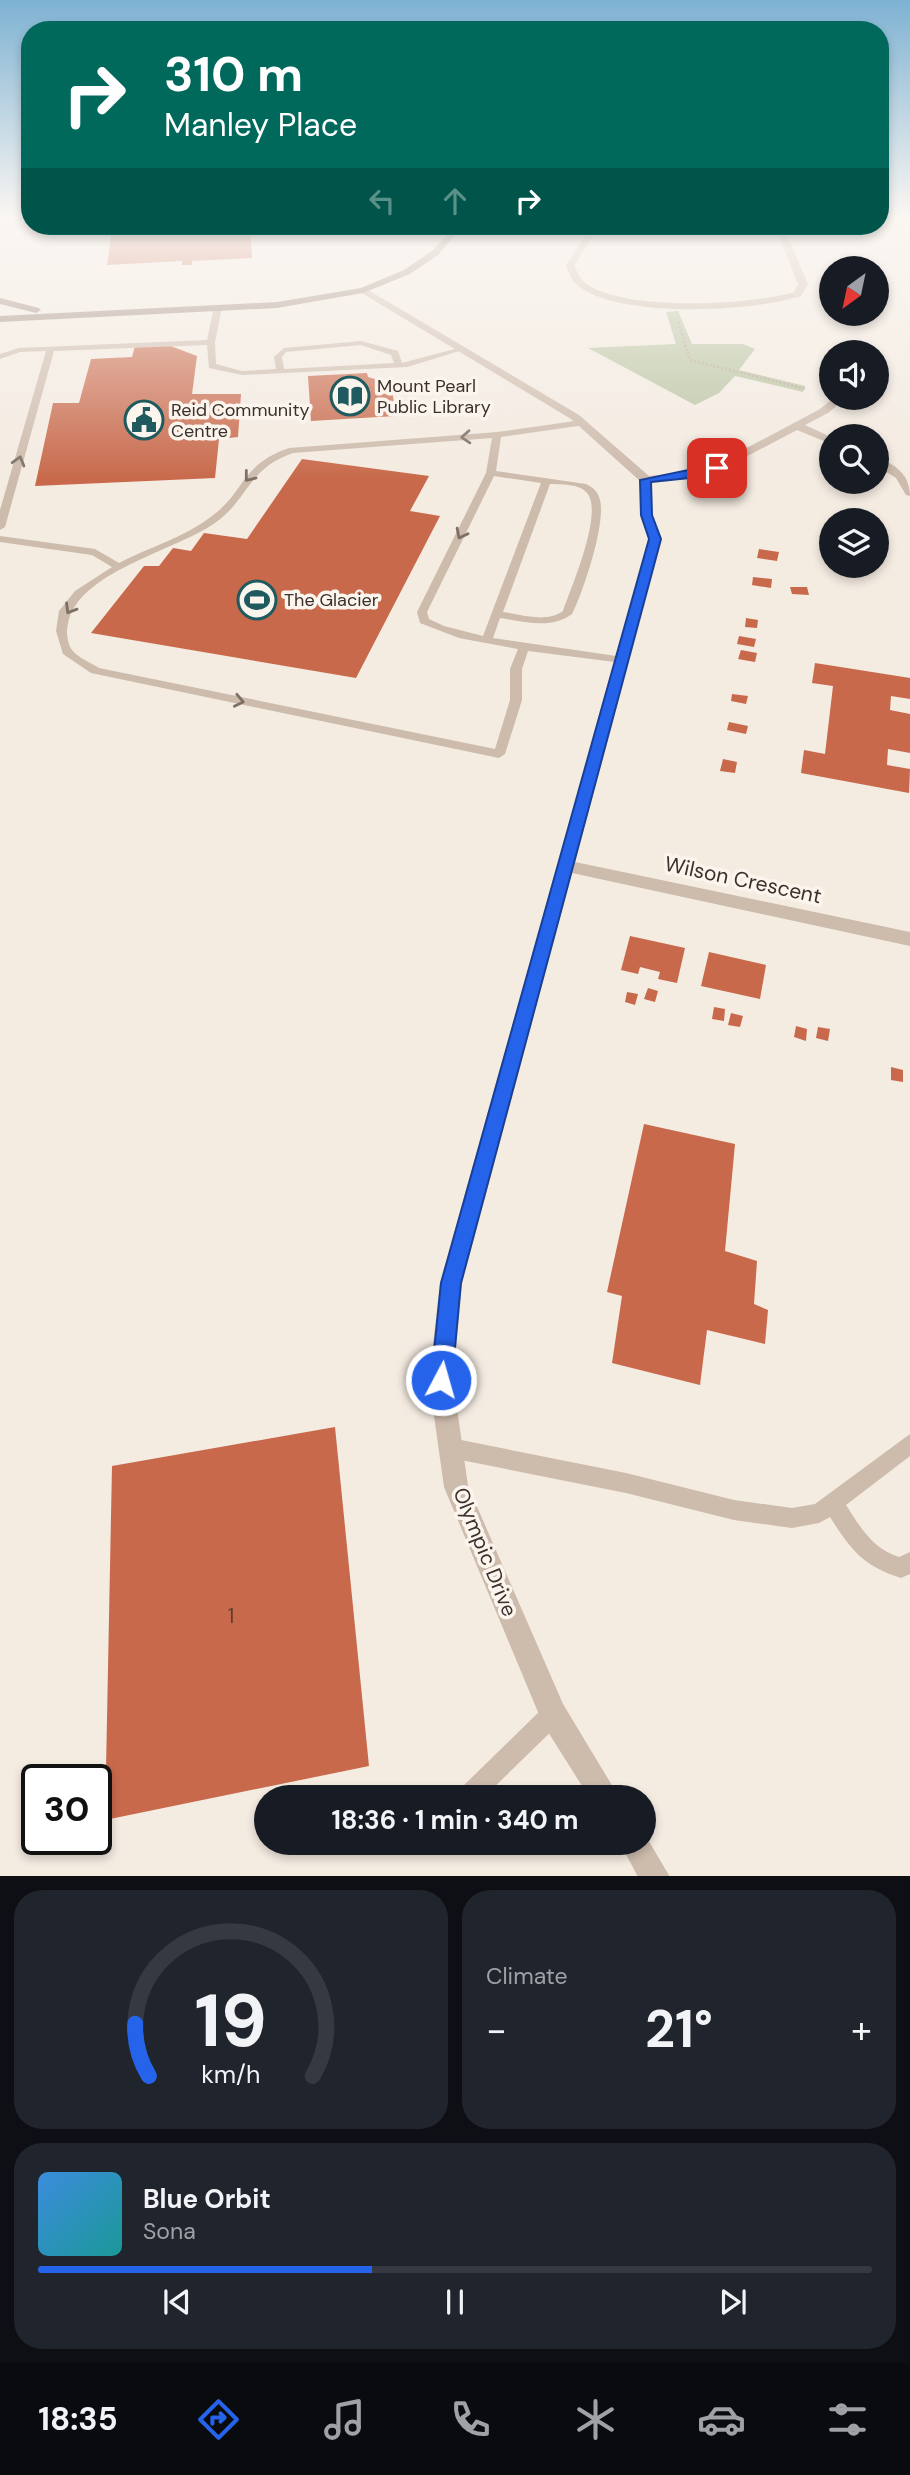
<!DOCTYPE html>
<html lang="en">
<head>
<meta charset="utf-8">
<style>
	:root { --surface:#171b24; --page:#20242c; --text:#f1f3f6; --muted:#9ea1a6; --line:#363941; --accent:#2563eb }
	body { margin:0; font-family:"DM Sans",sans-serif; background:var(--page); color:var(--text); height:100vh; display:flex; flex-direction:column; font-size:26px; white-space:nowrap }
	* { box-sizing:border-box; margin:0 }
	p { font-size:23px; color:var(--muted) }
	.icon { flex:none; width:38px; height:38px; fill:none; stroke:currentColor; stroke-width:2; stroke-linecap:round; stroke-linejoin:round }
	.map { position:relative; height:1876px; overflow:hidden }
	.sheet { display:flex; flex-direction:column; gap:14px; padding:14px; background:#0d0f14; flex:1 }
	.sheet>* { flex:none }
	.guide { position:absolute; left:21px; top:21px; width:868px; height:214px; border-radius:28px; box-shadow:0 4px 10px #0003; background:#00695c; color:#fff; overflow:hidden }
	.needle { width:46px; rotate:213deg }
	.buttons { position:absolute; left:819px; top:256px; display:grid; gap:14px }
	.buttons a { display:grid; place-items:center; width:70px; height:70px; border-radius:50%; background:var(--surface); box-shadow:0 4px 10px #0003; font-size:35px }
	.speed { position:absolute; left:21px; top:1764px; display:flex; gap:14px; font-size:35px; font-weight:700; text-align:center }
	.speed>* { display:grid; place-content:center; width:91px; height:91px; border-radius:50%; background:var(--surface); box-shadow:0 4px 10px #0003; line-height:1 }
	.speed .limit { border:4px solid #111; border-radius:10px; background:#fff; color:#111 }
	.pin { position:absolute; display:grid; place-items:center; width:60px; height:60px; color:#fff; margin:-30px; border-radius:14px; box-shadow:0 4px 10px #0006 }
	.me { position:absolute; width:77px; margin:-38px; rotate:6deg; stroke-linejoin:round; filter:drop-shadow(0 0 5px #0008) }
	.turn { display:flex; align-items:center; gap:24px; height:147px; padding:0 28px; font-size:32px }
	.turn .icon { width:91px; height:91px; stroke-width:2.5 }
	.turn b { display:block; font-size:49px; line-height:60px }
	.lanes { display:flex; align-items:center; height:66px; padding:0 28px; background:#0003; justify-content:center; gap:35px; direction:ltr }
	.lanes .off { opacity:.35 }
	.big { font-size:52px; font-weight:700; line-height:1.1 }
	.sheet .tile { flex:1; display:flex; flex-direction:column; justify-content:center; gap:10px; min-width:0; padding:0 24px; border-radius:28px; background:var(--page) }
	.sheet .dial { align-items:center; gap:0 }
	.dial svg { height:182px; overflow:visible; fill:none; stroke:var(--line); stroke-width:7; stroke-linecap:round; text-anchor:middle }
	.dial text { fill:var(--text); stroke:none }
	.song { display:flex; align-items:center; gap:21px }
	.cover { width:84px; height:84px; border-radius:10px; background:linear-gradient(135deg,hsl(210 70% 55%),hsl(180 70% 35%)) }
	.played { height:7px; border-radius:4px; background:linear-gradient(90deg,var(--accent) 40%,var(--line) 40%) }
	.keys { display:flex; justify-content:space-around; direction:ltr }
	.heat { display:flex; justify-content:space-between; align-items:center; font-size:38px; direction:ltr }
	.sheet .tiles { flex:1; display:grid; gap:14px; grid-template-columns:1fr 1fr }
	.tile:last-child { grid-column:span 2 }
	.trip { position:absolute; left:254px; top:1785px; width:402px; height:70px; border-radius:35px; background:var(--surface); box-shadow:0 4px 10px #0003; font-weight:700; line-height:70px; text-align:center }
	.tab-bar { display:flex; height:112px; justify-content:space-around; align-items:center; background:#090b0e; color:var(--muted) }
	.tab-bar .icon { width:49px; height:49px }
	.tab-bar .on { color:var(--accent) }
	.tab-bar b { font-size:32px; color:var(--text) }
	.map>svg:first-child { display:block }
	.green { fill:#b8c4a0 }
	.building { fill:#c8694b }
	.lines { fill:none; stroke-linecap:round; stroke-linejoin:round }
	.path { stroke:#b9a596; stroke-width:2.5; stroke-dasharray:2 2; stroke-linecap:butt }
	.lane { fill:#cdbbac; fill-rule:evenodd }
	.street { fill:#cdbbac; fill-rule:evenodd }
	.secondary { fill:#a18a7d; fill-rule:evenodd }
	.oneway { stroke:#7d6f65 }
	.route { fill:#2563eb; stroke:#184099; stroke-width:2 }
	.labels { text-anchor:middle; dominant-baseline:central; stroke-width:7; stroke-linejoin:round; paint-order:stroke }
	.far-poi-label { font-size:18px; fill:#3b302b; stroke:#fbf5ee; text-anchor:start }
	.street-label { font-size:21px; fill:#3b302b; stroke:#fbf5ee }
	.near-number-label { font-size:21px; fill:#5e3e33 }
</style>
</head>
<body>
<div class="map">
<svg width="910" height="1877" viewBox="0 0 910 1877">
	<rect width="100%" height="100%" fill="#f4ebe1"/>
	<path class="green" d="M678,311L692,344H743L755,349L739,370L805,386L803,392L735,376L719,393L695,405L588,348L676,344L666,312Z"/>
	<path class="building" d="M125,226H250L252,258L192,261V265H182V261L107,265L112,230H124Z
		M168,345L197,356L192,394H241L238,437L219,439L215,478L35,486L53,403H79L91,359L132,357L135,346Z
		M367,373L368,377L391,384L396,416L311,421L308,376Z
		M302,459L429,476L410,511L440,516L356,678L91,633L144,566H159L173,548L191,551L204,533L247,539Z
		M759,549L779,552L777,561L757,558Z
		M753,577L772,579L771,588L752,585Z
		M790,587H807L809,595L792,594Z
		M746,618L758,620L757,628L745,627Z
		M739,636L756,639L754,647L737,644Z
		M741,650L757,653L755,662L738,659Z
		M815,663L910,678V699L891,696L890,710L910,714V753L888,749L887,765L910,769L909,793L801,773L804,750L825,754L833,686L812,683Z
		M732,694L748,696L746,704L731,701Z
		M729,722L748,726L746,734L727,730Z
		M723,759L737,762L735,773L720,771Z
		M630,936L685,948L677,983L658,979L660,972L640,967L638,974L621,970Z
		M709,952L766,965L760,999L701,986Z
		M648,988L658,991L655,1002L644,999Z
		M627,992L638,994L635,1005L625,1002Z
		M714,1007L725,1009L724,1021L712,1019Z
		M731,1013L743,1016L740,1027L728,1025Z
		M796,1026L807,1029L806,1041L794,1037Z
		M818,1027L830,1029L828,1041L816,1038Z
		M891,1067L903,1070V1082L891,1080Z
		M644,1124L735,1144L725,1251L757,1261L754,1304L768,1310L765,1344L707,1330L700,1385L612,1363L622,1296L607,1292Z
		M335,1427L369,1766L105,1820L112,1466Z"/>
	<g class="lines">
		<path class="path" d="M678,322L690,360L806,389"/>
		<path class="lane" d="M218,305L222,307L215,342L216,364L242,371L276,369L274,357L284,348L361,341L398,351L402,363L462,347L466,349L407,367L242,375L209,368L207,345L54,351L5,527L0,530V510L46,351L20,352L0,359V354L19,348L207,340L214,307ZM361,345L391,355L394,363L284,369L282,357L286,352Z
			M582,420L586,423L585,425L501,437L496,471L586,484C594,488 598,492 600,500C606,524 583,592 572,614C550,630 525,621 500,618L493,638L623,657L629,660L623,663L528,651L522,669V700L505,754L499,758L91,673L63,654L56,631L59,611L75,591L112,567L92,555L0,542V536L95,549L119,563C150,547 185,537 212,516C246,491 240,465 289,448L497,432ZM492,438L486,473L417,612L420,623L459,638L518,649L510,669V700L495,749L99,668C91,663 77,657 72,650C67,643 66,631 68,624C77,572 175,551 215,523C249,499 247,469 293,453ZM494,476L541,483L483,636L444,626L429,619L427,612ZM550,484C561,485 579,483 587,493C604,512 571,588 563,611C546,623 522,615 503,612Z
			M910,1434V1456L846,1505C860,1527 873,1549 899,1557L910,1552V1574L901,1578C863,1566 851,1550 830,1517L819,1523L792,1528L734,1520L626,1493L451,1458L444,1455L441,1448L444,1441L451,1438L626,1473L734,1500L792,1508L815,1504Z
			M553,1703L561,1706L564,1714L561,1722L484,1797H457L460,1789L545,1706Z"/>
		<path class="street" d="M591,226H599L574,266C577,270 579,277 582,280C615,313 753,305 794,292L798,284L775,226H783L808,284L801,296C752,312 618,319 577,285C572,281 569,272 566,266Z
			M363,287L579,415L649,476L697,471L713,466L820,409L835,397H847L828,413L805,425L831,437V444L797,430L721,470L699,477L652,483V515L661,539L575,862L910,932V946L572,873L462,1283L453,1380L468,1486L563,1704L619,1797H589L543,1724L444,1487L429,1380L440,1283L649,539L640,515V481L571,419L360,292L358,290Z
			M877,458C896,464 910,475 910,496L906,495L896,478L877,466Z
			M644,1833L670,1877H638L620,1843H644Z"/>
		<path class="secondary" d="M455,226H463L438,255L410,274L363,293L277,308L0,322V316L277,302L361,288L404,270L432,251Z
			M0,298L39,308L41,310L36,313L0,304Z"/>
	</g>
	<defs><path id="oneway-chevron" d="M-2-3.5L2.5 0L-2 3.5" fill="none" stroke-width="1.6" stroke-linecap="round" stroke-linejoin="round" transform="scale(1.75)"/></defs>
	<g class="oneway">
		<use href="#oneway-chevron" transform="translate(466 437) rotate(176)"/>
		<use href="#oneway-chevron" transform="translate(19 461) rotate(-74)"/>
		<use href="#oneway-chevron" transform="translate(249 477) rotate(128)"/>
		<use href="#oneway-chevron" transform="translate(461 534) rotate(117)"/>
		<use href="#oneway-chevron" transform="translate(70 609) rotate(121)"/>
		<use href="#oneway-chevron" transform="translate(239 701) rotate(12)"/>
	</g>
	<linearGradient id="sky" x2="0" y2="1"><stop stop-color="#7eb2d2"/><stop offset="0.45" stop-color="#faf6f2"/><stop offset="1" stop-color="#faf6f2" stop-opacity="0"/></linearGradient>
	<rect width="910" height="480" fill="url(#sky)"/>
	<path class="route" d="M717,464L722,468L721,470L699,477L651,482L652,515L661,539L461,1283L452,1380L449,1387L441,1391L434,1387L431,1380L441,1283L649,539L641,515L640,480Z"/>
	<defs>
		<symbol id="library-ring" viewBox="-11 -11 22 22"><circle r="9.5" fill="#fbf5ee" stroke="#1f5a5e" stroke-width="1.5"/><path d="M-6-4Q-3-5.5-.7-3.5V5Q-3 3-6 4ZM6-4Q3-5.5 .7-3.5V5Q3 3 6 4Z" fill="#1f5a5e"/></symbol>
		<symbol id="civic-ring" viewBox="-11 -11 22 22"><circle r="9.5" fill="#fbf5ee" stroke="#1f5a5e" stroke-width="1.5"/><path d="M-.6-6.5H3V-4.5H.6V-3L4-1V1h2V6H-6V1h2V-1L-.6-3ZM-1.2 2.5V6h2.4V2.5Z" fill="#1f5a5e"/></symbol>
		<symbol id="stadium-ring" viewBox="-11 -11 22 22"><circle r="9.5" fill="#fbf5ee" stroke="#1f5a5e" stroke-width="1.5"/><path d="M0-5a6.5 5 0 1 0 0 10a6.5 5 0 1 0 0-10ZM-3.5-1.8h7v3.6h-7Z" fill="#1f5a5e"/></symbol>
	</defs>
	<g fill-rule="evenodd">
		<use href="#library-ring" x="328" y="374" width="44" height="44"/>
		<use href="#civic-ring" x="122" y="398" width="44" height="44"/>
		<use href="#stadium-ring" x="235" y="578" width="44" height="44"/>
	</g>
	<g class="labels">
		<g class="far-poi-label">
			<text x="377" y="386">Mount Pearl<tspan x="377" dy="21">Public Library</tspan></text>
			<text x="171" y="410">Reid Community<tspan x="171" dy="21">Centre</tspan></text>
			<text x="284" y="600">The Glacier</text>
		</g>
		<g class="street-label">
			<text transform="translate(743 880) rotate(12)">Wilson Crescent</text>
			<text transform="translate(485 1552) rotate(68)">Olympic Drive</text>
		</g>
		<g class="near-number-label">
			<text x="231" y="1616">1</text>
		</g>
	</g>
</svg>
<div class="buttons">
<a><svg class="needle" viewBox="-14 -14 28 28"><path d="M0-13l5 13h-10z" fill="#e53935"/><path d="M0 13l5-13h-10z" fill="#9ea1a6"/></svg></a>
<a><svg class="icon" aria-label="sound" viewBox="0 0 24 24"><path d="M4 9h4l5-4v14l-5-4H4zM17 9q2 3 0 6"/></svg></a>
<a><svg class="icon" aria-label="search" viewBox="0 0 24 24"><circle cx="10" cy="10" r="6"/><path d="M15 15l6 6"/></svg></a>
<a><svg class="icon" aria-label="layers" viewBox="0 0 24 24"><path d="M12 4l9 5-9 5-9-5zM3 14l9 5 9-5"/></svg></a>
</div>
<div class="speed"><div class="limit">30</div></div>
<div class="pin" style="left:717px;top:468px;background:#d93025"><svg class="icon" aria-label="arrive" viewBox="0 0 24 24"><path d="M6 21V4h12l-3 4 3 4H6"/></svg></div>
<svg class="me" style="left:441px;top:1380px" viewBox="-20 -20 40 40"><circle r="17" fill="#2563eb" stroke="#fff" stroke-width="3"/><path d="M0-11L8 9 0 5-8 9z" fill="#fff"/></svg>
<div class="trip">18:36 · 1 min · 340 m</div>
<div class="guide">
<div class="turn"><svg class="icon" aria-label="right" viewBox="0 0 24 24"><path d="M7 20v-9h11M14 6l5 5-5 5"/></svg><div><b>310 m</b>Manley Place</div></div>
<div class="lanes"><svg class="icon off" aria-label="left" viewBox="0 0 24 24"><path d="M17 20v-9H6M10 6l-5 5 5 5"/></svg><svg class="icon off" aria-label="ahead" viewBox="0 0 24 24"><path d="M12 20V5M6 11l6-6 6 6"/></svg><svg class="icon" aria-label="right" viewBox="0 0 24 24"><path d="M7 20v-9h11M14 6l5 5-5 5"/></svg></div>
</div>
</div>
<section class="sheet">
<div class="tiles">
<div class="tile dial"><svg viewBox="0 0 100 80">
<path d="M14 69A42 42 0 1 1 86 69"/>
<path d="M14 69A42 42 0 0 1 8 46" stroke="#2563eb"/>
<text x="50" y="56" font-size="32" font-weight="700">19</text>
<text x="50" y="72" font-size="11">km/h</text>
</svg></div>
<div class="tile"><p>Climate</p>
<div class="heat"><a>−</a><b class="big">21°</b><a>+</a></div>
</div>
<div class="tile">
<div class="song"><i class="cover"></i><div><b>Blue Orbit</b><p>Sona</p></div></div>
<div class="played"></div>
<div class="keys"><svg class="icon" aria-label="previous" viewBox="0 0 24 24"><path d="M18 5L8 12l10 7zM5 5v14"/></svg><svg class="icon" aria-label="pause" viewBox="0 0 24 24"><path d="M8 5v14M16 5v14"/></svg><svg class="icon" aria-label="next" viewBox="0 0 24 24"><path d="M6 5l10 7-10 7zM19 5v14"/></svg></div>
</div>
</div>
</section>
<nav class="tab-bar">
<b>18:35</b>
<svg class="icon on" aria-label="directions" viewBox="0 0 24 24"><path d="M12 3l9 9-9 9-9-9zM9 14v-3h6M13 9l2 2-2 2"/></svg>
<svg class="icon" aria-label="music" viewBox="0 0 24 24"><path d="M9 18V5l10-2v13"/><circle cx="6" cy="18" r="3"/><circle cx="16" cy="16" r="3"/></svg>
<svg class="icon" aria-label="phone" viewBox="0 0 24 24"><path d="M5 4h4l2 5-3 2q2 4 5 5l2-3 5 2v4C11 20 4 13 5 4z"/></svg>
<svg class="icon" aria-label="climate" viewBox="0 0 24 24"><path d="M12 3v18M4 7l16 10M4 17L20 7"/></svg>
<svg class="icon" aria-label="car" viewBox="0 0 24 24"><path d="M5 17H2v-5l4-1 3-4h7l3 4 3 1v5h-3M9 17h6M6 11h13"/><circle cx="7" cy="17" r="2"/><circle cx="17" cy="17" r="2"/></svg>
<svg class="icon" aria-label="filters" viewBox="0 0 24 24"><path d="M4 7h16M4 17h16"/><circle cx="9" cy="7" r="2"/><circle cx="15" cy="17" r="2"/></svg>
</nav>
</body>
</html>
